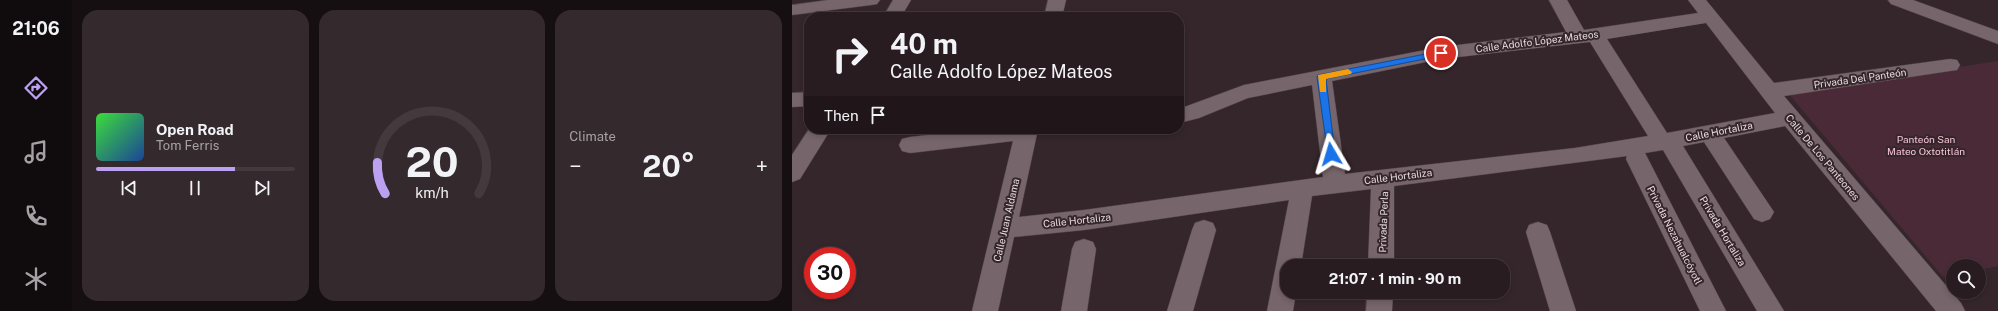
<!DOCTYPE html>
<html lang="en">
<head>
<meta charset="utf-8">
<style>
	:root { --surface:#281c20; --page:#34292d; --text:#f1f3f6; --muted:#a5a1a5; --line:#443a3e; --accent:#bca0f2 }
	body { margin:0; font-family:"Public Sans",sans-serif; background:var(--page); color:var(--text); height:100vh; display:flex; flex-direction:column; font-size:15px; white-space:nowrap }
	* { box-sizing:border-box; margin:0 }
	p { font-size:13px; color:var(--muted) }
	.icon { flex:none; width:22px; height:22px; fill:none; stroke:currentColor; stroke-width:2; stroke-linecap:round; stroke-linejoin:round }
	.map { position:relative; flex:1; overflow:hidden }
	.panel { display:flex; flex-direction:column; gap:10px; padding:10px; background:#160f12; width:720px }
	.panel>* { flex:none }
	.banner { position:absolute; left:12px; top:12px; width:380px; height:122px; border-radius:16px; box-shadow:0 2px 6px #0003,0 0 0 1px var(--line); background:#281c20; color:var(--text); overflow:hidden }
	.fabs { position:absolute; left:1154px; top:259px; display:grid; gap:8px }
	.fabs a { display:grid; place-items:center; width:40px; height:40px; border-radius:50%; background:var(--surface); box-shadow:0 2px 6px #0003,0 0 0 1px var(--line); font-size:20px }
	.speed { position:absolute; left:12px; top:247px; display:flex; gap:8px; font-size:20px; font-weight:700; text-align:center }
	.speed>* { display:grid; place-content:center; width:52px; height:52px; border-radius:50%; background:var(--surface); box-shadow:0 2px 6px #0003,0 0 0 1px var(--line); line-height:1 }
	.speed .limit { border:6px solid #d22; background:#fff; color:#111 }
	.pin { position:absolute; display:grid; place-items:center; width:34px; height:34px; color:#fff; margin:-17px; border:2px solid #fff; border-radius:50%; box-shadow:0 1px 4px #0007 }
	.me { position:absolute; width:44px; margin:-22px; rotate:353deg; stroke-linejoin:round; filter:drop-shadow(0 0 3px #0008) }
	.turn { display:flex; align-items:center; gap:14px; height:84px; padding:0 20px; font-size:18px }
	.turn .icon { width:52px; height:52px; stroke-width:2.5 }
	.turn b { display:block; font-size:28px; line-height:34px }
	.then { display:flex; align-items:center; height:38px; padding:0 20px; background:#0003; gap:8px; font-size:15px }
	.big { font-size:30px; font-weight:700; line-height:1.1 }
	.panel .tile { flex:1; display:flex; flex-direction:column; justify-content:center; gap:6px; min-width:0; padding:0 14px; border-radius:16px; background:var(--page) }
	.panel .dial { align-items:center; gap:0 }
	.dial svg { height:104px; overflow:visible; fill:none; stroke:var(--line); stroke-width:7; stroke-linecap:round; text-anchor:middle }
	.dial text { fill:var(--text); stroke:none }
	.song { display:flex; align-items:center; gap:12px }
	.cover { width:48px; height:48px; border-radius:6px; background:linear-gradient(135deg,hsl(120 70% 55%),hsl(220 70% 35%)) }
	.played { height:4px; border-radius:2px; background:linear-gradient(90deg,var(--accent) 70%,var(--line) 70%) }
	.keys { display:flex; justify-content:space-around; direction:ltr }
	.heat { display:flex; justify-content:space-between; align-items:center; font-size:22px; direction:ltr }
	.panel .tiles { flex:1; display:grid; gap:10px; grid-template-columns:repeat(3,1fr) }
	.trip { position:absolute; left:488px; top:259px; width:230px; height:40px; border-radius:16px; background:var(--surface); box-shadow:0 2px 6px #0003,0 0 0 1px var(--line); font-weight:700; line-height:40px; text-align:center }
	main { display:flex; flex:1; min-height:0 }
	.menu { display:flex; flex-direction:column; width:72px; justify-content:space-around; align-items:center; background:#100b0d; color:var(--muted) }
	.menu .icon { width:28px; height:28px }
	.menu .on { color:var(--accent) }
	.menu b { font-size:18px; color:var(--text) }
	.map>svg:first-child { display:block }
	.green { fill:#4a2a37 }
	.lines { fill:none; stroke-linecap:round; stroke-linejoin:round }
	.minor-casing { stroke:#514449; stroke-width:1 }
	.minor { fill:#76656b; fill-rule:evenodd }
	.route { fill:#1a73e8; stroke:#114b97 }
	.slow { fill:#f59e0b }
	.labels { text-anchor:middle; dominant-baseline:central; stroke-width:4; stroke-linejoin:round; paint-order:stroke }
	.street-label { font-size:10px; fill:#e6dbdf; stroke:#35262b }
	.park-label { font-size:10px; fill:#f5c3d5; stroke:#35262b }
</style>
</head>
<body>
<main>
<nav class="menu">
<b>21:06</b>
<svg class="icon on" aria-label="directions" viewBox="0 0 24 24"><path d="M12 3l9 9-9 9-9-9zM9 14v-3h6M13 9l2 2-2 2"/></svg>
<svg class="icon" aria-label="music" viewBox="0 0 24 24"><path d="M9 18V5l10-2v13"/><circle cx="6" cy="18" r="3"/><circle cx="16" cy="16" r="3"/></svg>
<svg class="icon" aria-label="phone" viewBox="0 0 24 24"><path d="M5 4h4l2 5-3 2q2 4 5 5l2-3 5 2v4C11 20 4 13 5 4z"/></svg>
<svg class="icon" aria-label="climate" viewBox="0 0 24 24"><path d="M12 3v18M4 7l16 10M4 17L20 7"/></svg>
</nav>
<section class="panel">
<div class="tiles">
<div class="tile">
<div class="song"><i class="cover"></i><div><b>Open Road</b><p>Tom Ferris</p></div></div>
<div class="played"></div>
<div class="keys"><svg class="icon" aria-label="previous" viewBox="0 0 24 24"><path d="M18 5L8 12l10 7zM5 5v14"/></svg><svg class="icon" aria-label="pause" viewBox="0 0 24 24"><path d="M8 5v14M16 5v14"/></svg><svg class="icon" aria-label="next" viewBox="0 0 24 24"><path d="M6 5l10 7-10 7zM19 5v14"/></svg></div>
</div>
<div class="tile dial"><svg viewBox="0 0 100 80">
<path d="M14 69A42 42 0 1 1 86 69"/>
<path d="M14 69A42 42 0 0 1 8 45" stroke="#bca0f2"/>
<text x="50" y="56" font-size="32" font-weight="700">20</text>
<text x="50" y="72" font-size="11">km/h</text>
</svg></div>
<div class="tile"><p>Climate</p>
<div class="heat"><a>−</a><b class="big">20°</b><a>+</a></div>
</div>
</div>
</section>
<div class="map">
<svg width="1206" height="311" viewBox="0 0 1206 311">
	<rect width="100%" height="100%" fill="#35262b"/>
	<path class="green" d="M1206,61V266L1187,270V266H1161V275L1151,277L996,93Z"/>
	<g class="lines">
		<defs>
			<path id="minor" d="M36,0H88L85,4L79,5L0,15V5Z
				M101,0H119L109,17H91Z
				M256,0H274L270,17H252Z
				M757,0H775L792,30L906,13L896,0H914L982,83L1158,59L1165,60L1168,65L1165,70L1158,71L992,96L1169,303L1173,311H1144L993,126L932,138L982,212L978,219L970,222L962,219L912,142L891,146L992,311H965L871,150L853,153L934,311H908L834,159L835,156L602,186V266H576L579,189L520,196L509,266H495V292H504L501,311H475L497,200L292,230L222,237L206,311H180L221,141L118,153L110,151L107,145L110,139L118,137L190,129H246L227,217L292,210L531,177L520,85L456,98L407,118L387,123V109L452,85L649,47L774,32ZM914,23L983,113L875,133L815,39ZM798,42L856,136L783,148L553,174L540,81L649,59Z
				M1096,0H1121L1206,31V44L1099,4Z
				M17,92V106L0,107V93Z
				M17,129H39L8,179L0,182V155Z
				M412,220L421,223L424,230L401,311H375L400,230L403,223Z
				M746,222L755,225L758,232L784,311H758L734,232L737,225Z
				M292,239L301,242L304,249L295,311H269L280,249L283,242Z
				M575,292H601L600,311H574Z"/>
		</defs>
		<use href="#minor" class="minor-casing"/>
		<use href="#minor" class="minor"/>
	</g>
	<path class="route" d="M649,51H652V55L534,79L543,154L542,156H536L525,77L526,75Z"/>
	<path class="slow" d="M556,69L560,72L559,74L534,79V92H528L526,75Z"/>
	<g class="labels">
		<g class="street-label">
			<text transform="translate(745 41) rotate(-7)">Calle Adolfo López Mateos</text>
			<text transform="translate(1068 78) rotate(-8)">Privada Del Panteón</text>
			<text transform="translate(927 131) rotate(-11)">Calle Hortaliza</text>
			<text transform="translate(1031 157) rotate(50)">Calle De Los Panteones</text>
			<text transform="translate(606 176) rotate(-7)">Calle Hortaliza</text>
			<text transform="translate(214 220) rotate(-77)">Calle Juan Aldama</text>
			<text transform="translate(285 220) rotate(-6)">Calle Hortaliza</text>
			<text transform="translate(591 222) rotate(-88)">Privada Perla</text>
			<text transform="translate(931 231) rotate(59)">Privada Hortaliza</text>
			<text transform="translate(883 235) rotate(63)">Privada Nezahualcóyotl</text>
		</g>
		<g class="park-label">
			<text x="1134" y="139">Panteón San<tspan x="1134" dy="12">Mateo Oxtotitlán</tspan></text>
		</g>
	</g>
</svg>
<div class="fabs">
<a><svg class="icon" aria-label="search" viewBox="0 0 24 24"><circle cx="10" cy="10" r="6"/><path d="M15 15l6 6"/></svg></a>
</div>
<div class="speed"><div class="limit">30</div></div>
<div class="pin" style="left:649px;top:53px;background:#d93025"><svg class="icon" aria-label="arrive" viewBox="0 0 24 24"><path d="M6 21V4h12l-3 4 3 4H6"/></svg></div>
<svg class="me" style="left:539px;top:154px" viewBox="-20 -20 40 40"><path d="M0-17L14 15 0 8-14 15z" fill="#1a73e8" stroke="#fff" stroke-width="4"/></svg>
<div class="trip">21:07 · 1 min · 90 m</div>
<div class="banner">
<div class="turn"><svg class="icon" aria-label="right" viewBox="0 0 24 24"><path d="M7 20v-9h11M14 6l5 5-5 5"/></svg><div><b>40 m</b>Calle Adolfo López Mateos</div></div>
<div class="then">Then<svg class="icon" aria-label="arrive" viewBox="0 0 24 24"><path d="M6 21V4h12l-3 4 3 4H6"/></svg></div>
</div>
</div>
</main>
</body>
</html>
